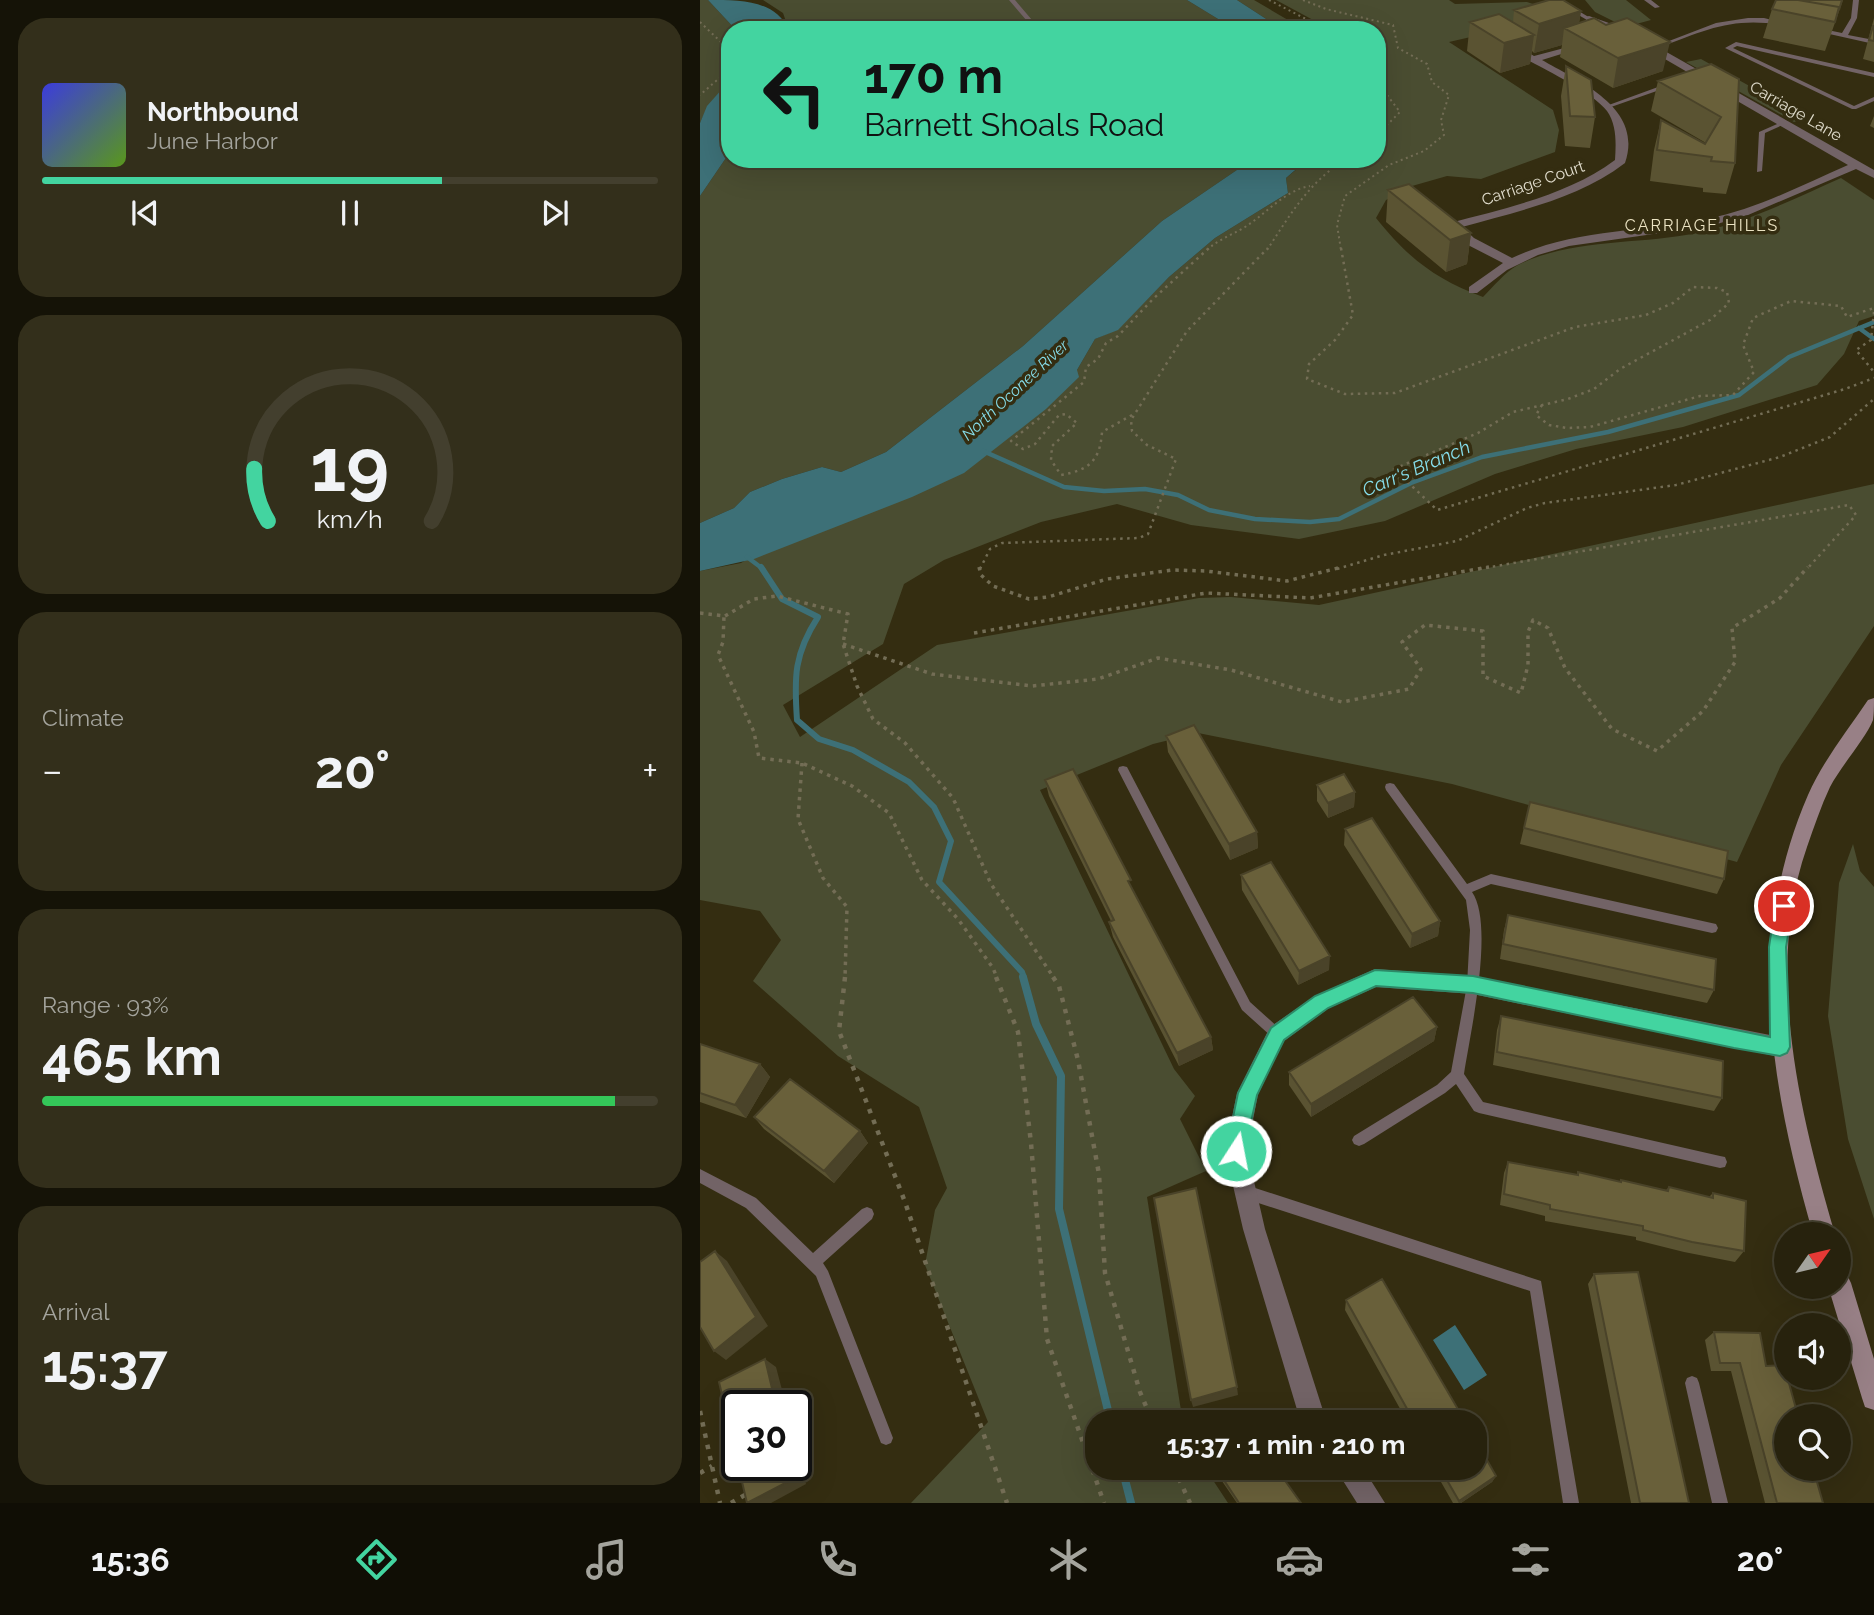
<!DOCTYPE html>
<html lang="en">
<head>
<meta charset="utf-8">
<style>
	:root { --surface:#27220d; --page:#332f1b; --text:#f1f3f6; --muted:#a4a49d; --line:#433f2e; --accent:#43d4a0 }
	body { margin:0; font-family:Raleway,sans-serif; background:var(--page); color:var(--text); height:100vh; display:flex; flex-direction:column; font-size:26px; white-space:nowrap }
	* { box-sizing:border-box; margin:0 }
	p { font-size:23px; color:var(--muted) }
	.icon { flex:none; width:38px; height:38px; fill:none; stroke:currentColor; stroke-width:2; stroke-linecap:round; stroke-linejoin:round }
	.map { position:relative; flex:1; overflow:hidden }
	.sheet { display:flex; flex-direction:column; gap:18px; padding:18px; background:#151307; width:700px }
	.sheet>* { flex:none }
	.top-card { position:absolute; left:21px; top:21px; width:665px; height:147px; border-radius:28px; box-shadow:0 7px 28px #0002,0 0 0 2px var(--line); background:#43d4a0; color:#111; overflow:hidden }
	.needle { width:46px; rotate:56deg }
	.controls { position:absolute; left:1074px; top:1222px; display:grid; gap:14px }
	.controls a { display:grid; place-items:center; width:77px; height:77px; border-radius:50%; background:var(--surface); box-shadow:0 7px 28px #0002,0 0 0 2px var(--line); font-size:35px }
	.speed { position:absolute; left:21px; top:1390px; display:flex; gap:14px; font-size:35px; font-weight:700; text-align:center }
	.speed>* { display:grid; place-content:center; width:91px; height:91px; border-radius:50%; background:var(--surface); box-shadow:0 7px 28px #0002,0 0 0 2px var(--line); line-height:1 }
	.speed .limit { border:4px solid #111; border-radius:10px; background:#fff; color:#111 }
	.pin { position:absolute; display:grid; place-items:center; width:60px; height:60px; color:#fff; margin:-30px; border:4px solid #fff; border-radius:50%; box-shadow:0 2px 7px #0007 }
	.me { position:absolute; width:77px; margin:-38px; rotate:11deg; stroke-linejoin:round; filter:drop-shadow(0 0 5px #0008) }
	.turn { display:flex; align-items:center; gap:24px; height:147px; padding:0 28px; font-size:32px }
	.turn .icon { width:91px; height:91px; stroke-width:2.5 }
	.turn b { display:block; font-size:49px; line-height:60px }
	.big { font-size:52px; font-weight:700; line-height:1.1 }
	.sheet .card { flex:1; display:flex; flex-direction:column; justify-content:center; gap:10px; min-width:0; padding:0 24px; border-radius:28px; background:var(--page) }
	.sheet .dial { align-items:center; gap:0 }
	.dial svg { height:182px; overflow:visible; fill:none; stroke:var(--line); stroke-width:7; stroke-linecap:round; text-anchor:middle }
	.dial text { fill:var(--text); stroke:none }
	.song { display:flex; align-items:center; gap:21px }
	.cover { width:84px; height:84px; border-radius:10px; background:linear-gradient(135deg,hsl(240 70% 55%),hsl(90 70% 35%)) }
	.played { height:7px; border-radius:4px; background:linear-gradient(90deg,var(--accent) 65%,var(--line) 65%) }
	.keys { display:flex; justify-content:space-around; direction:ltr }
	.heat { display:flex; justify-content:space-between; align-items:center; font-size:38px; direction:ltr }
	.charge { height:10px; border-radius:5px; background:linear-gradient(90deg,#34c759 93%,var(--line) 0) }
	.trip { position:absolute; left:385px; top:1410px; width:402px; height:70px; border-radius:28px; background:var(--surface); box-shadow:0 7px 28px #0002,0 0 0 2px var(--line); font-weight:700; line-height:70px; text-align:center }
	.menu { display:flex; height:112px; justify-content:space-around; align-items:center; background:#100e05; color:var(--muted) }
	.menu .icon { width:49px; height:49px }
	.menu .current { color:var(--accent) }
	.menu b { font-size:32px; color:var(--text) }
	main { display:flex; flex:1; min-height:0 }
	.map>svg:first-child { display:block }
	.green { fill:#4a4d31 }
	.water { fill:#3d7077 }
	.lines { fill:none; stroke-linecap:round; stroke-linejoin:round }
	.stream-far2 { stroke:#3d7077; stroke-width:4.5 }
	.stream-far1 { stroke:#3d7077; stroke-width:6 }
	.stream { stroke:#3d7077; stroke-width:8 }
	.path-far3 { stroke:#736d55; stroke-width:2; stroke-dasharray:2 3.5; stroke-linecap:butt }
	.path-far2 { stroke:#736d55; stroke-width:2.5; stroke-dasharray:2.5 4.5; stroke-linecap:butt }
	.path-far1 { stroke:#736d55; stroke-width:3.5; stroke-dasharray:3.5 5; stroke-linecap:butt }
	.path { stroke:#736d55; stroke-width:4.5; stroke-dasharray:4.5 7; stroke-linecap:butt }
	.service { fill:#726366; fill-rule:evenodd }
	.minor { fill:#726366; fill-rule:evenodd }
	.secondary { fill:#988086; fill-rule:evenodd }
	.wall { fill:#5a5332 }
	.shaded-wall { fill:#4a4329 }
	.building { fill:#69603a; stroke:#4a4329; stroke-width:2 }
	.route { fill:#43d4a0; stroke:#2c8a68; stroke-width:2 }
	.labels { text-anchor:middle; dominant-baseline:central; stroke-width:7; stroke-linejoin:round; paint-order:stroke }
	.far-street-label { font-size:16px; fill:#e1ddcd; stroke:#342d11 }
	.far-neighbourhood-label { font-size:16px; letter-spacing:2px; fill:#ece4c3; stroke:#342d11 }
	.far-water-label { font-size:16px; font-style:italic; fill:#86ddea; stroke:#342d11 }
	.water-label { font-size:19px; font-style:italic; fill:#86ddea; stroke:#342d11 }
</style>
</head>
<body>
<main>
<section class="sheet">
<div class="card">
<div class="song"><i class="cover"></i><div><b>Northbound</b><p>June Harbor</p></div></div>
<div class="played"></div>
<div class="keys"><svg class="icon" aria-label="previous" viewBox="0 0 24 24"><path d="M18 5L8 12l10 7zM5 5v14"/></svg><svg class="icon" aria-label="pause" viewBox="0 0 24 24"><path d="M8 5v14M16 5v14"/></svg><svg class="icon" aria-label="next" viewBox="0 0 24 24"><path d="M6 5l10 7-10 7zM19 5v14"/></svg></div>
</div>
<div class="card dial"><svg viewBox="0 0 100 80">
<path d="M14 69A42 42 0 1 1 86 69"/>
<path d="M14 69A42 42 0 0 1 8 46" stroke="#43d4a0"/>
<text x="50" y="56" font-size="32" font-weight="700">19</text>
<text x="50" y="72" font-size="11">km/h</text>
</svg></div>
<div class="card"><p>Climate</p>
<div class="heat"><a>−</a><b class="big">20°</b><a>+</a></div>
</div>
<div class="card"><p>Range · 93%</p><b class="big">465 km</b><div class="charge"></div></div>
<div class="card"><p>Arrival</p><b class="big">15:37</b></div>
</section>
<div class="map">
<svg width="1174" height="1503" viewBox="0 0 1174 1503">
	<rect width="100%" height="100%" fill="#342d11"/>
	<path class="green" d="M0,0H8L36,30H30V80L8,106L0,123Z
		M63,0H487L536,30H89L83,13Z
		M537,0H554L605,30H583Z
		M576,0H749L755,4L827,2L854,11L801,30L749,42L853,110L859,130L855,152L781,179L747,176L712,186L686,200L676,218C708,258 735,279 783,297C793,287 805,272 818,265C872,238 939,245 997,233C1048,222 1094,199 1141,178L1174,200V316L1159,321L1144,354L1117,385L983,427L876,449L795,474L685,521L599,539L491,525L417,504L341,522L244,560L204,584L183,644L83,705L100,737L237,645L499,598L531,597L619,605L1174,484V626L1081,765L1037,862L752,784L498,733L453,744L340,790L474,1069L495,1096L480,1119L506,1171L447,1197L483,1423H397V1468H505L528,1503H211L288,1422L225,1265L235,1210L247,1188L219,1107L138,1056L53,981L81,940L60,911L0,900V571L41,563L377,370L395,339L418,329L469,277L515,238L588,193L586,178L609,159H677V92L685,85L677,78V30H624L615,21Z
		M885,0H926L951,20L925,27L895,12Z
		M1001,59L1107,118L1094,122L986,62Z
		M30,152V159H553L462,221L323,346L186,452L141,472L122,467L82,479L50,492L34,508L0,523V196Z
		M1153,844L1160,871L1174,887V1219L1148,1139L1128,1016L1139,883Z"/>
	<path class="water" d="M8,0C42,0 75,0 89,30H36Z
		M487,0H537L583,30H536Z
		M30,80V152L0,196V123L7,106Z
		M553,159H608L586,178L588,193L515,238L469,277L418,330L395,339L377,370L379,377L346,409L264,473L212,497L54,559L0,571V523L34,508L50,492L82,479L122,467L141,472L186,452L323,346L462,221Z
		M755,1325L787,1375L764,1390L733,1340Z"/>
	<g class="lines">
		<path class="stream-far2" d="M1159,328L1174,339
			M283,451L364,487L404,491L445,489L478,495L509,510L555,519L610,522L639,519L711,483L782,457L908,432L1039,395L1089,357L1174,322
			M47,557L63,569"/>
		<path class="stream-far1" d="M61,567L82,599L118,617C94,654 94,677 97,720L119,739L153,750L209,782L234,807L251,841L239,882L322,972L324,978"/>
		<path class="stream" d="M323,977L336,1024L361,1076L359,1209L411,1423
			M422,1468L431,1503"/>
		<path class="path-far3" d="M569,0L606,19L617,30
			M603,0L626,9L693,25L698,48L727,64L732,82L749,95L741,120L744,135L724,151L689,165L645,196L637,225L641,250
			M0,22L23,44L24,74L0,95
			M677,82L700,112L677,135
			M507,250C519,239 532,235 545,227C566,214 585,190 610,186
			M567,250C590,215 610,180 647,159"/>
		<path class="path-far2" d="M641,248L653,315L635,340L609,364L607,379L645,394L695,393L875,327L946,315L973,303L993,287L1017,288L1027,292L1029,303L1010,320L920,369L894,389L868,399L813,412L778,433L694,469L737,510L1145,389L1174,378
			M1174,312L1171,340L1156,350L1174,372
			M842,405L836,415L849,425L867,428L890,427L1000,396L1033,395L1054,372L1043,345L1053,318L1091,301L1141,306L1147,317L1174,308
			M432,415L402,432C400,461 389,470 361,475L351,460L352,446L377,423L366,414L359,415L335,444L323,449L311,441L384,382L386,367L398,359L406,343L418,336L453,299L509,248
			M280,569L290,549L302,543L439,538L448,534L476,459L447,445L432,431L431,420L487,331L568,248
			M637,569L684,555L757,541L827,508L845,503L976,485L1080,457L1130,437L1174,399
			M779,569L1149,505L1156,515L1107,569"/>
		<path class="path-far1" d="M279,567L281,575L293,586L329,599L348,597L407,579L472,570L506,571L587,581L642,567
			M0,613L24,616L23,642L18,655L54,732L59,758L102,763L152,786L189,813L222,880L258,919L293,968L297,978
			M25,616L54,599L77,596L148,614L143,644L157,686L173,719L205,743L253,798L291,884L354,978
			M274,633L506,593L610,598L789,567
			M143,644L232,674L332,686L398,679L458,658L531,670L642,702L709,689L721,669L702,642L725,625L783,631V676L821,693L828,665V632L833,620L848,628L865,668L912,729L957,751L1003,711L1035,662L1032,628L1080,598L1108,567
			M102,763L98,819L123,878L147,907L145,978"/>
		<path class="path" d="M145,977L139,1031L205,1202L307,1503
			M296,977L318,1032L331,1143L347,1339L404,1503
			M353,977L359,986L378,1060L399,1174L405,1273L440,1392L453,1423
			M0,1411L20,1503
			M474,1468L490,1503
			M0,1473L12,1466
			M31,1503L45,1495"/>
		<path class="service" d="M309,0H315L332,20L336,30H330L327,21Z
			M853,0H860L892,19L887,20Z
			M944,0H951L960,7L955,8Z
			M1153,0H1159L1157,18L1148,35L1174,40V44L1116,31V29L1118,28L1142,33L1151,18Z
			M1048,18H1064L1084,23L1081,25C1033,17 1005,30 961,47L956,46L1016,23Z
			M1036,42L1174,73V77L1037,46L1033,48L1154,106L1174,97V101L1156,109H1152L1025,48Z
			M969,83L972,85L971,86L911,107L906,106Z
			M1082,122L1087,123L1065,133L1062,171L1057,172L1059,132Z
			M423,766L427,767L550,1002L581,1030L583,1034L581,1038L577,1040L573,1038L542,1010L418,770L419,767Z
			M690,783L694,784L767,884L791,874L1016,924L1018,928L1016,932L1012,933L791,884L772,892C795,925 770,1034 764,1074L783,1102L1020,1156L1025,1157L1027,1162L1025,1167L1020,1168L779,1113L774,1111L756,1084L745,1093L664,1144L659,1146L654,1144L652,1140L654,1136L737,1085L751,1072L767,985L770,930L766,900L686,790L685,787L686,784Z
			M0,1169L56,1198L113,1253L162,1209L167,1207L172,1209L174,1214L172,1219L123,1263L128,1271L193,1438L191,1443L186,1445L181,1443L116,1276L46,1208L0,1183Z
			M546,1185L841,1281L879,1503H863L830,1291L546,1199L541,1197L539,1192L541,1187Z
			M992,1376L997,1378L999,1383L1028,1503H1012L985,1383L987,1378Z"/>
		<path class="minor" d="M889,16L926,29L1174,170V178L1156,169L1048,215L1010,226L869,246L838,255L807,270L777,293H769V287L803,263L766,244L750,229V223C806,208 868,195 915,160C916,144 917,125 907,111C891,90 833,64 808,49V45H816L834,56L887,42V46L842,60C880,82 944,108 925,163C878,199 818,211 762,227L774,238L812,258C873,229 942,232 1007,219C1057,209 1102,185 1148,165L920,33L886,21V17Z
			M675,969L773,976L1080,1037L1087,1040L1090,1047L1087,1054L1080,1057L773,994L676,987L629,1008L584,1041L558,1094L547,1151L565,1229L627,1423H601L543,1229L525,1151L537,1093L570,1027L615,996Z
			M635,1468H663L685,1503H657Z"/>
		<path class="secondary" d="M1174,698C1174,705 1174,714 1173,720C1166,738 1141,766 1130,787C1121,806 1114,827 1107,847C1064,969 1100,1114 1135,1234H1113C1071,1085 1044,943 1108,795C1123,761 1147,731 1168,700Z
			M1139,1272L1147,1275L1151,1283L1174,1359V1410L1165,1407L1162,1398L1128,1286H1139Z"/>
	</g>
	<path class="wall" d="M1143,0L1125,51L1063,38L1072,9Z
		M814,10L881,11L879,23L963,71L913,88L860,57L862,45L834,53L832,51L830,64L800,73L767,51L770,22H813Z
		M1174,18V62L1163,59Z
		M1011,64L1035,163L1026,194L1003,192V188L950,181L954,150L961,120L1005,144L1006,143L951,111L958,81Z
		M866,66L895,117L890,148L865,146L861,96Z
		M1174,116V128L1170,126Z
		M688,190L771,233L767,264L746,272L686,222Z
		M466,736L557,832L558,848L530,860L468,752Z
		M345,780L433,890L511,1037L513,1050L479,1066L413,937L409,922L411,921L349,796Z
		M617,785L655,792L654,807L628,818L617,801Z
		M830,802L1024,879L1017,894L820,844Z
		M645,829L740,921L738,936L710,948L644,845Z
		M541,875L629,970L598,985L542,890Z
		M808,915L1014,990L1007,1003L800,959L804,930Z
		M801,1016L1022,1098L1014,1111L793,1065L797,1030Z
		M737,1027L734,1041L611,1117L589,1085V1072Z
		M0,1044L60,1064L70,1077L46,1118L0,1102Z
		M54,1117L160,1131L168,1143L134,1183L64,1129Z
		M808,1162L877,1175L878,1172L920,1182L921,1180L966,1190L969,1187L1009,1197L1013,1193L1044,1251L1035,1262L984,1252L936,1240V1237L845,1221V1216L800,1205L804,1173Z
		M894,1274L989,1503H931L888,1284Z
		M646,1300L766,1423H708L645,1310Z
		M1014,1332L1066,1366L1123,1503H1065L1031,1371H1011L1005,1340Z
		M513,1468H576L601,1503H537Z
		M733,1468H775L796,1476L792,1482L761,1503H753Z"/>
	<path class="shaded-wall" d="M881,11L877,35L864,28L862,45L834,53L839,24Z
		M834,35L830,64L800,73L804,43Z
		M970,42L963,71L913,88L918,58Z
		M771,233L767,264L746,272L750,240Z
		M655,792L654,807L628,818V803Z
		M557,832L558,848L530,860L529,844Z
		M740,921L738,936L710,948L712,934Z
		M630,956L629,970L598,985L599,971Z
		M737,1027L734,1041L611,1117V1104Z
		M511,1037L513,1050L479,1066L477,1053Z
		M60,1064L70,1077L46,1118L35,1105Z
		M160,1131L168,1143L134,1183L124,1171Z
		M15,1251L27,1261L68,1326L26,1360L14,1351Z
		M65,1359L76,1367L86,1405H76Z
		M537,1387L538,1395L493,1407L491,1400Z
		M96,1445L106,1484L71,1503H48L92,1465H96Z
		M796,1476L792,1482L761,1503H758Z"/>
	<path class="building" d="M849,0H863L881,11L839,24L814,10Z
		M1076,0H1098L1139,7L1135,22L1072,9Z
		M1098,0H1142L1139,10V7Z
		M799,14L834,35L804,43L770,22Z
		M894,18L906,25L927,18L970,42L918,58L864,28Z
		M1173,26H1174V41L1169,40Z
		M1011,64L1039,79L1035,163L1011,161L1012,157L957,150L961,120L1005,144L1021,117L958,81Z
		M866,66L891,80L895,117L870,116Z
		M709,184L771,233L750,240L688,190Z
		M494,725L557,832L529,844L466,736Z
		M373,769L431,880L428,881L511,1037L477,1053L409,922L414,920L345,780Z
		M644,774L655,792L628,803L617,785Z
		M830,802L1028,851L1024,879L824,828Z
		M672,818L740,921L712,934L645,829Z
		M571,862L630,956L599,971L541,875Z
		M808,915L1016,959L1014,990L803,944Z
		M713,997L737,1027L611,1104L589,1072Z
		M801,1016L1023,1061L1022,1098L797,1052Z
		M0,1044L60,1064L35,1105L0,1093Z
		M90,1079L160,1131L124,1171L54,1117Z
		M808,1162L878,1175V1172L921,1182V1180L968,1191L969,1187L1013,1198V1193L1046,1201L1044,1251L992,1242L943,1230V1226L850,1209V1205L804,1194Z
		M496,1188L537,1387L491,1400L454,1198Z
		M15,1251L56,1317L14,1351L0,1327V1262Z
		M938,1272L989,1503H940L894,1274Z
		M682,1279L766,1423H715L646,1300Z
		M1014,1332L1060,1333L1066,1366L1084,1365L1098,1416H1087V1468H1113L1123,1503H1077L1040,1363H1020Z
		M65,1359L76,1405H37V1459L19,1382Z
		M775,1439L796,1476L759,1501L740,1468H775Z
		M38,1465H92L95,1478L47,1503Z
		M516,1468H576L601,1503H539Z"/>
	<path class="route" d="M1084,898L1090,900L1093,906L1086,947L1090,1047L1087,1053L1080,1056L1034,1048L773,993L676,986L628,1008L584,1040L557,1095L543,1158L536,1161L529,1158L526,1151L538,1093L571,1028L615,996L675,970L773,976L1070,1037L1069,947L1075,906L1078,900Z"/>
	<g class="labels">
		<g class="far-street-label">
			<text transform="translate(1096 111) rotate(30)">Carriage Lane</text>
			<text transform="translate(833 183) rotate(-19)">Carriage Court</text>
		</g>
		<g class="far-neighbourhood-label">
			<text x="1002" y="225">CARRIAGE HILLS</text>
		</g>
		<g class="far-water-label">
			<text transform="translate(315 390) rotate(-43)">North Oconee River</text>
		</g>
		<g class="water-label">
			<text transform="translate(716 468) rotate(-23)">Carr's Branch</text>
		</g>
	</g>
</svg>
<div class="controls">
<a><svg class="needle" viewBox="-14 -14 28 28"><path d="M0-13l5 13h-10z" fill="#e53935"/><path d="M0 13l5-13h-10z" fill="#a4a49d"/></svg></a>
<a><svg class="icon" aria-label="sound" viewBox="0 0 24 24"><path d="M4 9h4l5-4v14l-5-4H4zM17 9q2 3 0 6"/></svg></a>
<a><svg class="icon" aria-label="search" viewBox="0 0 24 24"><circle cx="10" cy="10" r="6"/><path d="M15 15l6 6"/></svg></a>
</div>
<div class="speed"><div class="limit">30</div></div>
<div class="pin" style="left:1084px;top:906px;background:#d93025"><svg class="icon" aria-label="arrive" viewBox="0 0 24 24"><path d="M6 21V4h12l-3 4 3 4H6"/></svg></div>
<svg class="me" style="left:536px;top:1151px" viewBox="-20 -20 40 40"><circle r="17" fill="#43d4a0" stroke="#fff" stroke-width="3"/><path d="M0-11L8 9 0 5-8 9z" fill="#fff"/></svg>
<div class="trip">15:37 · 1 min · 210 m</div>
<div class="top-card">
<div class="turn"><svg class="icon" aria-label="left" viewBox="0 0 24 24"><path d="M17 20v-9H6M10 6l-5 5 5 5"/></svg><div><b>170 m</b>Barnett Shoals Road</div></div>
</div>
</div>
</main>
<nav class="menu">
<b>15:36</b>
<svg class="icon current" aria-label="directions" viewBox="0 0 24 24"><path d="M12 3l9 9-9 9-9-9zM9 14v-3h6M13 9l2 2-2 2"/></svg>
<svg class="icon" aria-label="music" viewBox="0 0 24 24"><path d="M9 18V5l10-2v13"/><circle cx="6" cy="18" r="3"/><circle cx="16" cy="16" r="3"/></svg>
<svg class="icon" aria-label="phone" viewBox="0 0 24 24"><path d="M5 4h4l2 5-3 2q2 4 5 5l2-3 5 2v4C11 20 4 13 5 4z"/></svg>
<svg class="icon" aria-label="climate" viewBox="0 0 24 24"><path d="M12 3v18M4 7l16 10M4 17L20 7"/></svg>
<svg class="icon" aria-label="car" viewBox="0 0 24 24"><path d="M5 17H2v-5l4-1 3-4h7l3 4 3 1v5h-3M9 17h6M6 11h13"/><circle cx="7" cy="17" r="2"/><circle cx="17" cy="17" r="2"/></svg>
<svg class="icon" aria-label="filters" viewBox="0 0 24 24"><path d="M4 7h16M4 17h16"/><circle cx="9" cy="7" r="2"/><circle cx="15" cy="17" r="2"/></svg>
<b>20°</b>
</nav>
</body>
</html>
